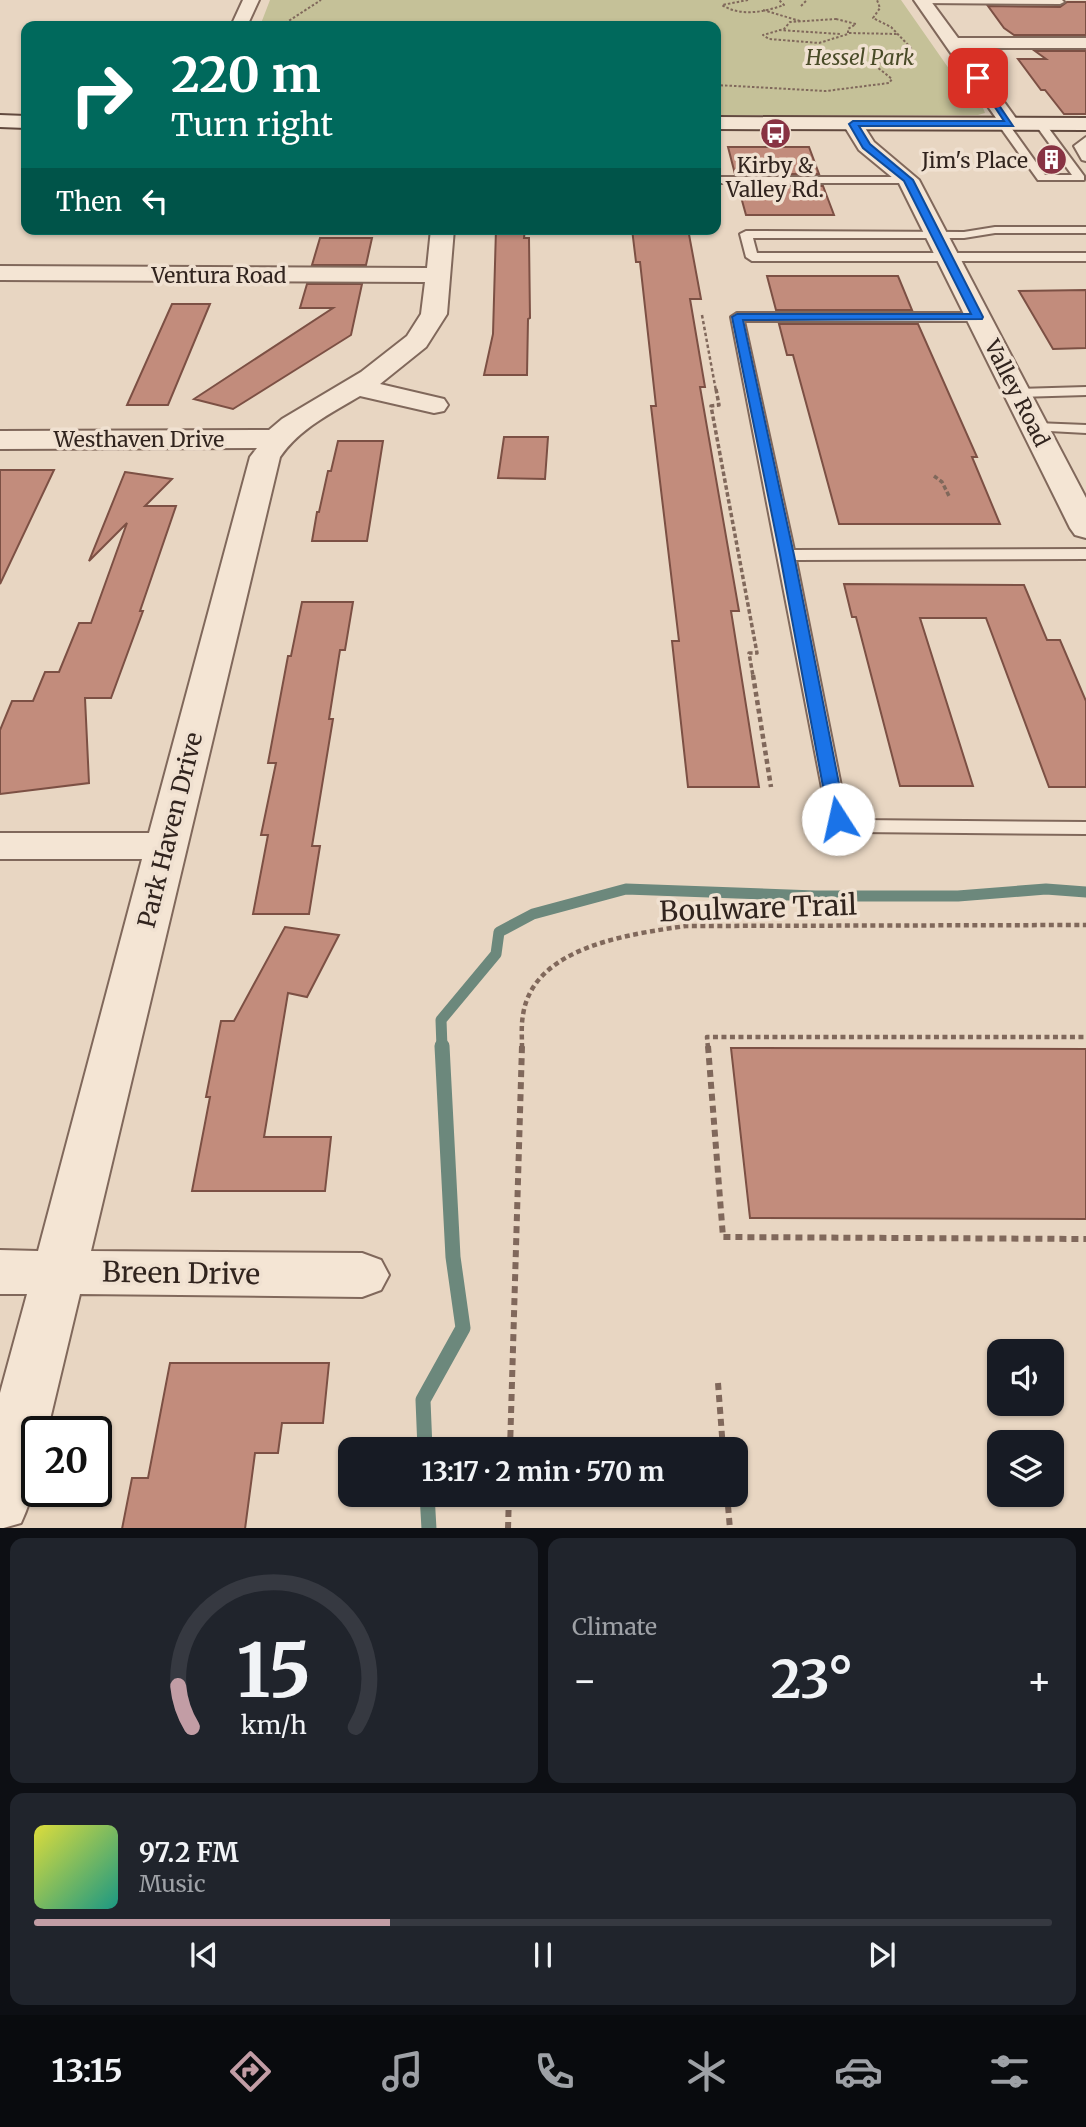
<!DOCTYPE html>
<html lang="en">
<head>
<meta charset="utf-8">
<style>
	:root { --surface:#171b24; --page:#20242c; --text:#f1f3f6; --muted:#9ea1a6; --line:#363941; --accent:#c29da5 }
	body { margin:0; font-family:Merriweather,serif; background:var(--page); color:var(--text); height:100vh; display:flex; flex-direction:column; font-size:26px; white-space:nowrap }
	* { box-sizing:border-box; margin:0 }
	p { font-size:23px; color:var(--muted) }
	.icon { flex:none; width:38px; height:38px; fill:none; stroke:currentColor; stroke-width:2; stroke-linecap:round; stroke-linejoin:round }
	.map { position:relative; height:1528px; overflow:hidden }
	.side { display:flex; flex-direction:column; gap:10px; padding:10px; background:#0d0f14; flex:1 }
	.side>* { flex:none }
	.hud { position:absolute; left:21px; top:21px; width:700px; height:214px; border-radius:14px; box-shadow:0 2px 5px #0004; background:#00695c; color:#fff; overflow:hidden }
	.fabs { position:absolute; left:987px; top:1339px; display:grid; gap:14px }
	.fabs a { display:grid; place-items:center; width:77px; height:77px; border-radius:14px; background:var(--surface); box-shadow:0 2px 5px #0004; font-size:35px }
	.speed { position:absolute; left:21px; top:1416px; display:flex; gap:14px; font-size:35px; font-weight:700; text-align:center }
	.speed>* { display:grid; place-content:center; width:91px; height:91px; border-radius:50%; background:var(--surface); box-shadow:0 2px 5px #0004; line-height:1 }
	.speed .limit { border:4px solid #111; border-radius:10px; background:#fff; color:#111 }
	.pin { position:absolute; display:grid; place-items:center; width:60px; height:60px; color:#fff; margin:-30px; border-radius:14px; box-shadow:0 4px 10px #0006 }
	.me { position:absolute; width:77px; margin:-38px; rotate:350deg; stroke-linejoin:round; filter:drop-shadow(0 0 5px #0008) }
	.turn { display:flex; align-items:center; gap:24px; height:147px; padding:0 35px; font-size:32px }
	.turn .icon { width:91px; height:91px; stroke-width:2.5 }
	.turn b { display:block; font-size:49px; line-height:60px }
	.then { display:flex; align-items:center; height:66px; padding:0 35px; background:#0003; gap:14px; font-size:26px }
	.big { font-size:52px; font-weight:700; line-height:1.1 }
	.side .tile { flex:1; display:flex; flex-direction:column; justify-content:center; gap:10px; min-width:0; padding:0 24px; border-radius:14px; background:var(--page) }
	.side .dial { align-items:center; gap:0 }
	.dial svg { height:182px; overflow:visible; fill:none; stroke:var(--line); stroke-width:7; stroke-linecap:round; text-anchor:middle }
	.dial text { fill:var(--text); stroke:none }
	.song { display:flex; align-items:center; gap:21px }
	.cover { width:84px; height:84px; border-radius:10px; background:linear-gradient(135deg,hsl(60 70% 55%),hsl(170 70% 35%)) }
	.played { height:7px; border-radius:4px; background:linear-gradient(90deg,var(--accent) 35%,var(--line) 35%) }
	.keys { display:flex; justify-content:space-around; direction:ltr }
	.heat { display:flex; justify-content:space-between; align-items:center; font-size:38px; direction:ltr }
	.side .tiles { flex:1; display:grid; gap:10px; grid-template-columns:1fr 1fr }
	.tile:last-child { grid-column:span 2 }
	.trip { position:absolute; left:338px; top:1437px; width:410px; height:70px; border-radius:14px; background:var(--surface); box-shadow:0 2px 5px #0004; font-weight:700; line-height:70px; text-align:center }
	.tabs { display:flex; height:112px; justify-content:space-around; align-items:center; background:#090b0e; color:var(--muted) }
	.tabs .icon { width:49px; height:49px }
	.tabs .selected { color:var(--accent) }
	.tabs b { font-size:32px; color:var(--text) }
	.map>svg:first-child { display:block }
	.green { fill:#c5c198 }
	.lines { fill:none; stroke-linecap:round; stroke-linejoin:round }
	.stream-far1 { stroke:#6c887c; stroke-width:11 }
	.stream { stroke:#6c887c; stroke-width:15 }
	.building { fill:#c28c7c; stroke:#7c5044; stroke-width:2 }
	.service-casing { stroke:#80685b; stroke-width:4 }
	.minor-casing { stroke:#80685b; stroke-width:4 }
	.secondary-casing { stroke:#624a3f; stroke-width:4 }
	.path-far4 { stroke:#80685b; stroke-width:2; stroke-dasharray:2.5 2; stroke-linecap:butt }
	.path-far3 { stroke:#80685b; stroke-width:2.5; stroke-dasharray:3.5 2.5; stroke-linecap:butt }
	.path-far2 { stroke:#80685b; stroke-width:3.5; stroke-dasharray:4.5 2.5; stroke-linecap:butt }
	.path-far1 { stroke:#80685b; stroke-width:4.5; stroke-dasharray:5 3.5; stroke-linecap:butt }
	.path { stroke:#80685b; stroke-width:6; stroke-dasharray:7 5; stroke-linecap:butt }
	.service { fill:#f4e5d4; fill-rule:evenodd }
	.minor { fill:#f4e5d4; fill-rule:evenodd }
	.secondary { fill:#f4e5d4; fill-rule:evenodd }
	.route { fill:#1a73e8; stroke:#114b97; stroke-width:2 }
	.labels { text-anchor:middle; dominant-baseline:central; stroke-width:7; stroke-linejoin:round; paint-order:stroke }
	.far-park-label { font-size:21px; font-style:italic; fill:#494b27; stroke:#f0e1d1 }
	.far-poi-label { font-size:21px; fill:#31241e; stroke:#f0e1d1; text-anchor:end }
	.far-street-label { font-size:21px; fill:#31241e; stroke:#f0e1d1 }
	.street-label { font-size:24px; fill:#31241e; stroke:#f0e1d1 }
	.near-street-label { font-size:28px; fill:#31241e; stroke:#f0e1d1 }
</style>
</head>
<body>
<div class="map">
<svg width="1086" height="1529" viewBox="0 0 1086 1529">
	<rect width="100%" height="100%" fill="#e8d6c2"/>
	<path class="green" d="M270,0H901L975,106L983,108L985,113L978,115H716V26H260Z"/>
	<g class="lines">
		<path class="stream-far1" d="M442,1048L441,1020L496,954L499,932L533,914L626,889L815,896H958L1046,889L1086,892"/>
		<path class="stream" d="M425,1449L423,1400L463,1328L453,1257L442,1046
			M427,1494L429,1529"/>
	</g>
	<path class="building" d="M1067,2H1086V35H1014L1004,28L988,6L1060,7Z
		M1035,51H1086V114H1064L1045,90H1041L1018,59H1046Z
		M728,147H809L819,174H735Z
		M738,186H823L834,215H746Z
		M496,229H525L524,238H529L530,318L528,319L527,375H484L493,334Z
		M632,229H688L701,299H690L705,387H700L739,611H731L759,787H688L672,641H679L651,406H656L640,262H636Z
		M320,238H372L366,265H312Z
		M767,276H898L912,310H776Z
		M307,284H362L351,335L233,409L194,399L333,308H300Z
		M1086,290V348L1053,349L1019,291Z
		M172,304H210L168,405H127Z
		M779,324H918L977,457H972L1000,524H839L793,355H787Z
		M504,437H548L545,479L498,478Z
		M338,441H383L367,541H312L317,512H319L328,471H331Z
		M0,470H54L0,584Z
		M125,472L172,479L145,506H176L140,611H143L111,698H85L89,783L0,794V730L12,701H33L45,672H59L79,623H91L127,523L89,561Z
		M844,584L1024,585L1047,640H1060L1086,701V787H1049L986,618H920L973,786H900L856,617H852Z
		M302,602H353L345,650H340L329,719H333L312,846H320L309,914H253L268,835H261L276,763H268L288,656H291Z
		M285,927L339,935L307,997L288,993L264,1137H331L325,1191H192L210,1097H206L221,1021H234Z
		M731,1048L1086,1049V1219L750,1218Z
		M170,1363H329L323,1423H282L278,1453H255L245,1529H122L132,1478H148Z"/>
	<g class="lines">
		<defs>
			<path id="service" d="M920,0H1062L1064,2L1060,4L923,3Z
				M1040,121L1044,122L1084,176V180H1038L998,124L1007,122L1045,175H1072L1035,124Z
				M1086,137V161L1082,160L1074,146Z
				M716,177H908L913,180L908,183H716Z
				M995,227H1086V233H995L964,238H753L757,253H1086V261H752L746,257L740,234L746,231L964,232Z
				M737,313H978L984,317L978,321H744L794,550L1086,549V559L796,560L847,816L858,820L1086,822V834L856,832L831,823L828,819L731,317Z
				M1086,387V395L1018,397L1011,393L1018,389Z
				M1036,423L1086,425V433L1031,430L1029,427Z"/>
			<path id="minor" d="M243,0H259L247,26H231Z
				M914,0H930L958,38H1086V48H965L1020,124L1017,128H1003Z
				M853,118L860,120L874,142L919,180L1086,498V538L1075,535L1070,528L899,183L859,150L843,124L846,120Z
				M431,229H454L447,314L426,347L380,384L444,399L448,405L444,411L434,413L360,396C330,414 300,428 280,457L91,1251L362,1253L381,1260L389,1275L381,1290L362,1297L80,1294L47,1432H37C37,1467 36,1491 21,1523L0,1529V1393L27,1294H0V1250L38,1251L142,859H0V833H149L250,457L257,448L0,449V431L269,430L282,419L361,372L407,336L421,314L425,282L0,280V266L427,268Z"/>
			<path id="secondary" d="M0,115L26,116V128L0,127Z
				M716,117L1086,118V130L716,129Z"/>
		</defs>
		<use href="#service" class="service-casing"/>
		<use href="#minor" class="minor-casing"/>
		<use href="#secondary" class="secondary-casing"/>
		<path class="path-far4" d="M748,0L722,5C741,17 764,12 784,5L779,0
			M801,6L807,0
			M763,10L800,21
			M836,19L856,24L848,29V34L819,43L769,39L763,35L784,29L790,22Z
			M268,25H287
			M292,26L287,22L321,0
			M779,30L840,34
			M849,33L897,34
			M716,85L826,91L889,83L892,79L877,67L878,64L907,54L911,48L891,27L873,18L880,8L877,0"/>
		<path class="path-far3" d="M702,315L716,391"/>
		<path class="path-far2" d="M716,389L719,405L711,406L757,653H749L753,676
			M934,476L942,482L949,496"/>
		<path class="path-far1" d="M753,675L771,787
			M522,1048C522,1037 521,1026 523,1015C533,946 631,934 686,926L1086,925
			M708,1048L707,1037H1086"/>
		<path class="path" d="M708,1046L723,1237L1086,1239
			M718,1383L723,1449
			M510,1449L522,1046
			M727,1494L730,1529
			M508,1529L509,1494"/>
		<use href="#service" class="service"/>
		<use href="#minor" class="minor"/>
		<use href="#secondary" class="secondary"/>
	</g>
	<path class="route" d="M975,77H980L1013,126H859L870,144L913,180L983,317L982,319L743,320L794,555L846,819L838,824L829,819L780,555L732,317L737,314H971L904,181L863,148L849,124L853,121H1004Z"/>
	<defs>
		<symbol id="bus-disc" viewBox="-11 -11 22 22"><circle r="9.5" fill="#883343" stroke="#f0e1d1"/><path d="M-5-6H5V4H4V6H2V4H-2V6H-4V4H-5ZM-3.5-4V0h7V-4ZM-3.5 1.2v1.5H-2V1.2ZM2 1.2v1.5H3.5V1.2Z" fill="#fff"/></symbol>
		<symbol id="building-disc" viewBox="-11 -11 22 22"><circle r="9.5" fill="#883343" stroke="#f0e1d1"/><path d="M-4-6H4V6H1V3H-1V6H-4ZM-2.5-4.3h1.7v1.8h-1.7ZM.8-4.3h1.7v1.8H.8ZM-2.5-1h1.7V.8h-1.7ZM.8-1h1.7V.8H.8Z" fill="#fff"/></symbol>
	</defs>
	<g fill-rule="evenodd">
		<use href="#bus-disc" x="758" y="116" width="35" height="35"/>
		<use href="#building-disc" x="1034" y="142" width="35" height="35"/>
	</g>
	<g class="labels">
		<g class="far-park-label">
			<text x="860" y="57">Hessel Park</text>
		</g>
		<g class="far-poi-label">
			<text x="1028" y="160">Jim's Place</text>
			<text x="775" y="165" text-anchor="middle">Kirby &amp;<tspan x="775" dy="24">Valley Rd.</tspan></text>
		</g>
		<g class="far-street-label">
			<text x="219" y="275">Ventura Road</text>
			<text transform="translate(1017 393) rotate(63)">Valley Road</text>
			<text x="139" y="439">Westhaven Drive</text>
		</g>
		<g class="street-label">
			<text transform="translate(170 830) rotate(-76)">Park Haven Drive</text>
		</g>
		<g class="near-street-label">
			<text transform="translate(758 908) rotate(-2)">Boulware Trail</text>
			<text transform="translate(181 1273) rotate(1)">Breen Drive</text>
		</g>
	</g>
</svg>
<div class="fabs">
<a><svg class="icon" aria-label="sound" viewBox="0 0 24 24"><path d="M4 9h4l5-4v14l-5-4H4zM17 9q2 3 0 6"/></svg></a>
<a><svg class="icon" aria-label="layers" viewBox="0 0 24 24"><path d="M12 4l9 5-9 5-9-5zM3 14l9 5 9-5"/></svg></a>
</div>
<div class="speed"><div class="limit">20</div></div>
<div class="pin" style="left:978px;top:78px;background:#d93025"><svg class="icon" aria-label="arrive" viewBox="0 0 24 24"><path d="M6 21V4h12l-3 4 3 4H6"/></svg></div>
<svg class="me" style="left:838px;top:819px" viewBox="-20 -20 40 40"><circle r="19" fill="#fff"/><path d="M0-13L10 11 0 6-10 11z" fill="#1a73e8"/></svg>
<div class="trip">13:17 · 2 min · 570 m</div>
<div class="hud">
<div class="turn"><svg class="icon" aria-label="right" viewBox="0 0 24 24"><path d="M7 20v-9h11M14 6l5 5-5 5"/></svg><div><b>220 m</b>Turn right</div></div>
<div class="then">Then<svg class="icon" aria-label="left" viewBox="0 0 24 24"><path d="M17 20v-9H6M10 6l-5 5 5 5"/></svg></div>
</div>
</div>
<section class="side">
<div class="tiles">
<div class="tile dial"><svg viewBox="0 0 100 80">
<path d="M14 69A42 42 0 1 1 86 69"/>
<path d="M14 69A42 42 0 0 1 8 51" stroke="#c29da5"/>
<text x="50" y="56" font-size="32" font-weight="700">15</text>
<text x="50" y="72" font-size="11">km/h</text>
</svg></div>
<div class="tile"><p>Climate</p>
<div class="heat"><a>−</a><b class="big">23°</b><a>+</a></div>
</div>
<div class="tile">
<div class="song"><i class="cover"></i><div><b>97.2 FM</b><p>Music</p></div></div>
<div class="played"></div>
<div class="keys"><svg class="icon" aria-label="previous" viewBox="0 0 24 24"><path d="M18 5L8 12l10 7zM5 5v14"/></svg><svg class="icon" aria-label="pause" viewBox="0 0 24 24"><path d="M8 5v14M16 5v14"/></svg><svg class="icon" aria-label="next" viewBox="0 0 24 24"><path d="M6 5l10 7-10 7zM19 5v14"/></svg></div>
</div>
</div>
</section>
<nav class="tabs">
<b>13:15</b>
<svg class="icon selected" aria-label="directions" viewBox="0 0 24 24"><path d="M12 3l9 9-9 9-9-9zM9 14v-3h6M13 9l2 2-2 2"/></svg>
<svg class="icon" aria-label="music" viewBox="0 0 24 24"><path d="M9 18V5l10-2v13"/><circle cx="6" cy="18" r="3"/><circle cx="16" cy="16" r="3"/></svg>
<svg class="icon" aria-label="phone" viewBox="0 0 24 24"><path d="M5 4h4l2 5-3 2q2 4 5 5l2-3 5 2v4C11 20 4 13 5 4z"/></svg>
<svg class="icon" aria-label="climate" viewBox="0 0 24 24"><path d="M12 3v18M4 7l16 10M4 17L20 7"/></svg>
<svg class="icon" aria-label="car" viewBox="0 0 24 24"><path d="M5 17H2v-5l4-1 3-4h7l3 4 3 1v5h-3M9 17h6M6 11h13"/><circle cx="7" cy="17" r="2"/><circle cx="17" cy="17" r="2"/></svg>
<svg class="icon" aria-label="filters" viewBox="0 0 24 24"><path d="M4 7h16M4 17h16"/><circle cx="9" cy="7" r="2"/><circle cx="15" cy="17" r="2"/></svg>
</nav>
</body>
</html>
